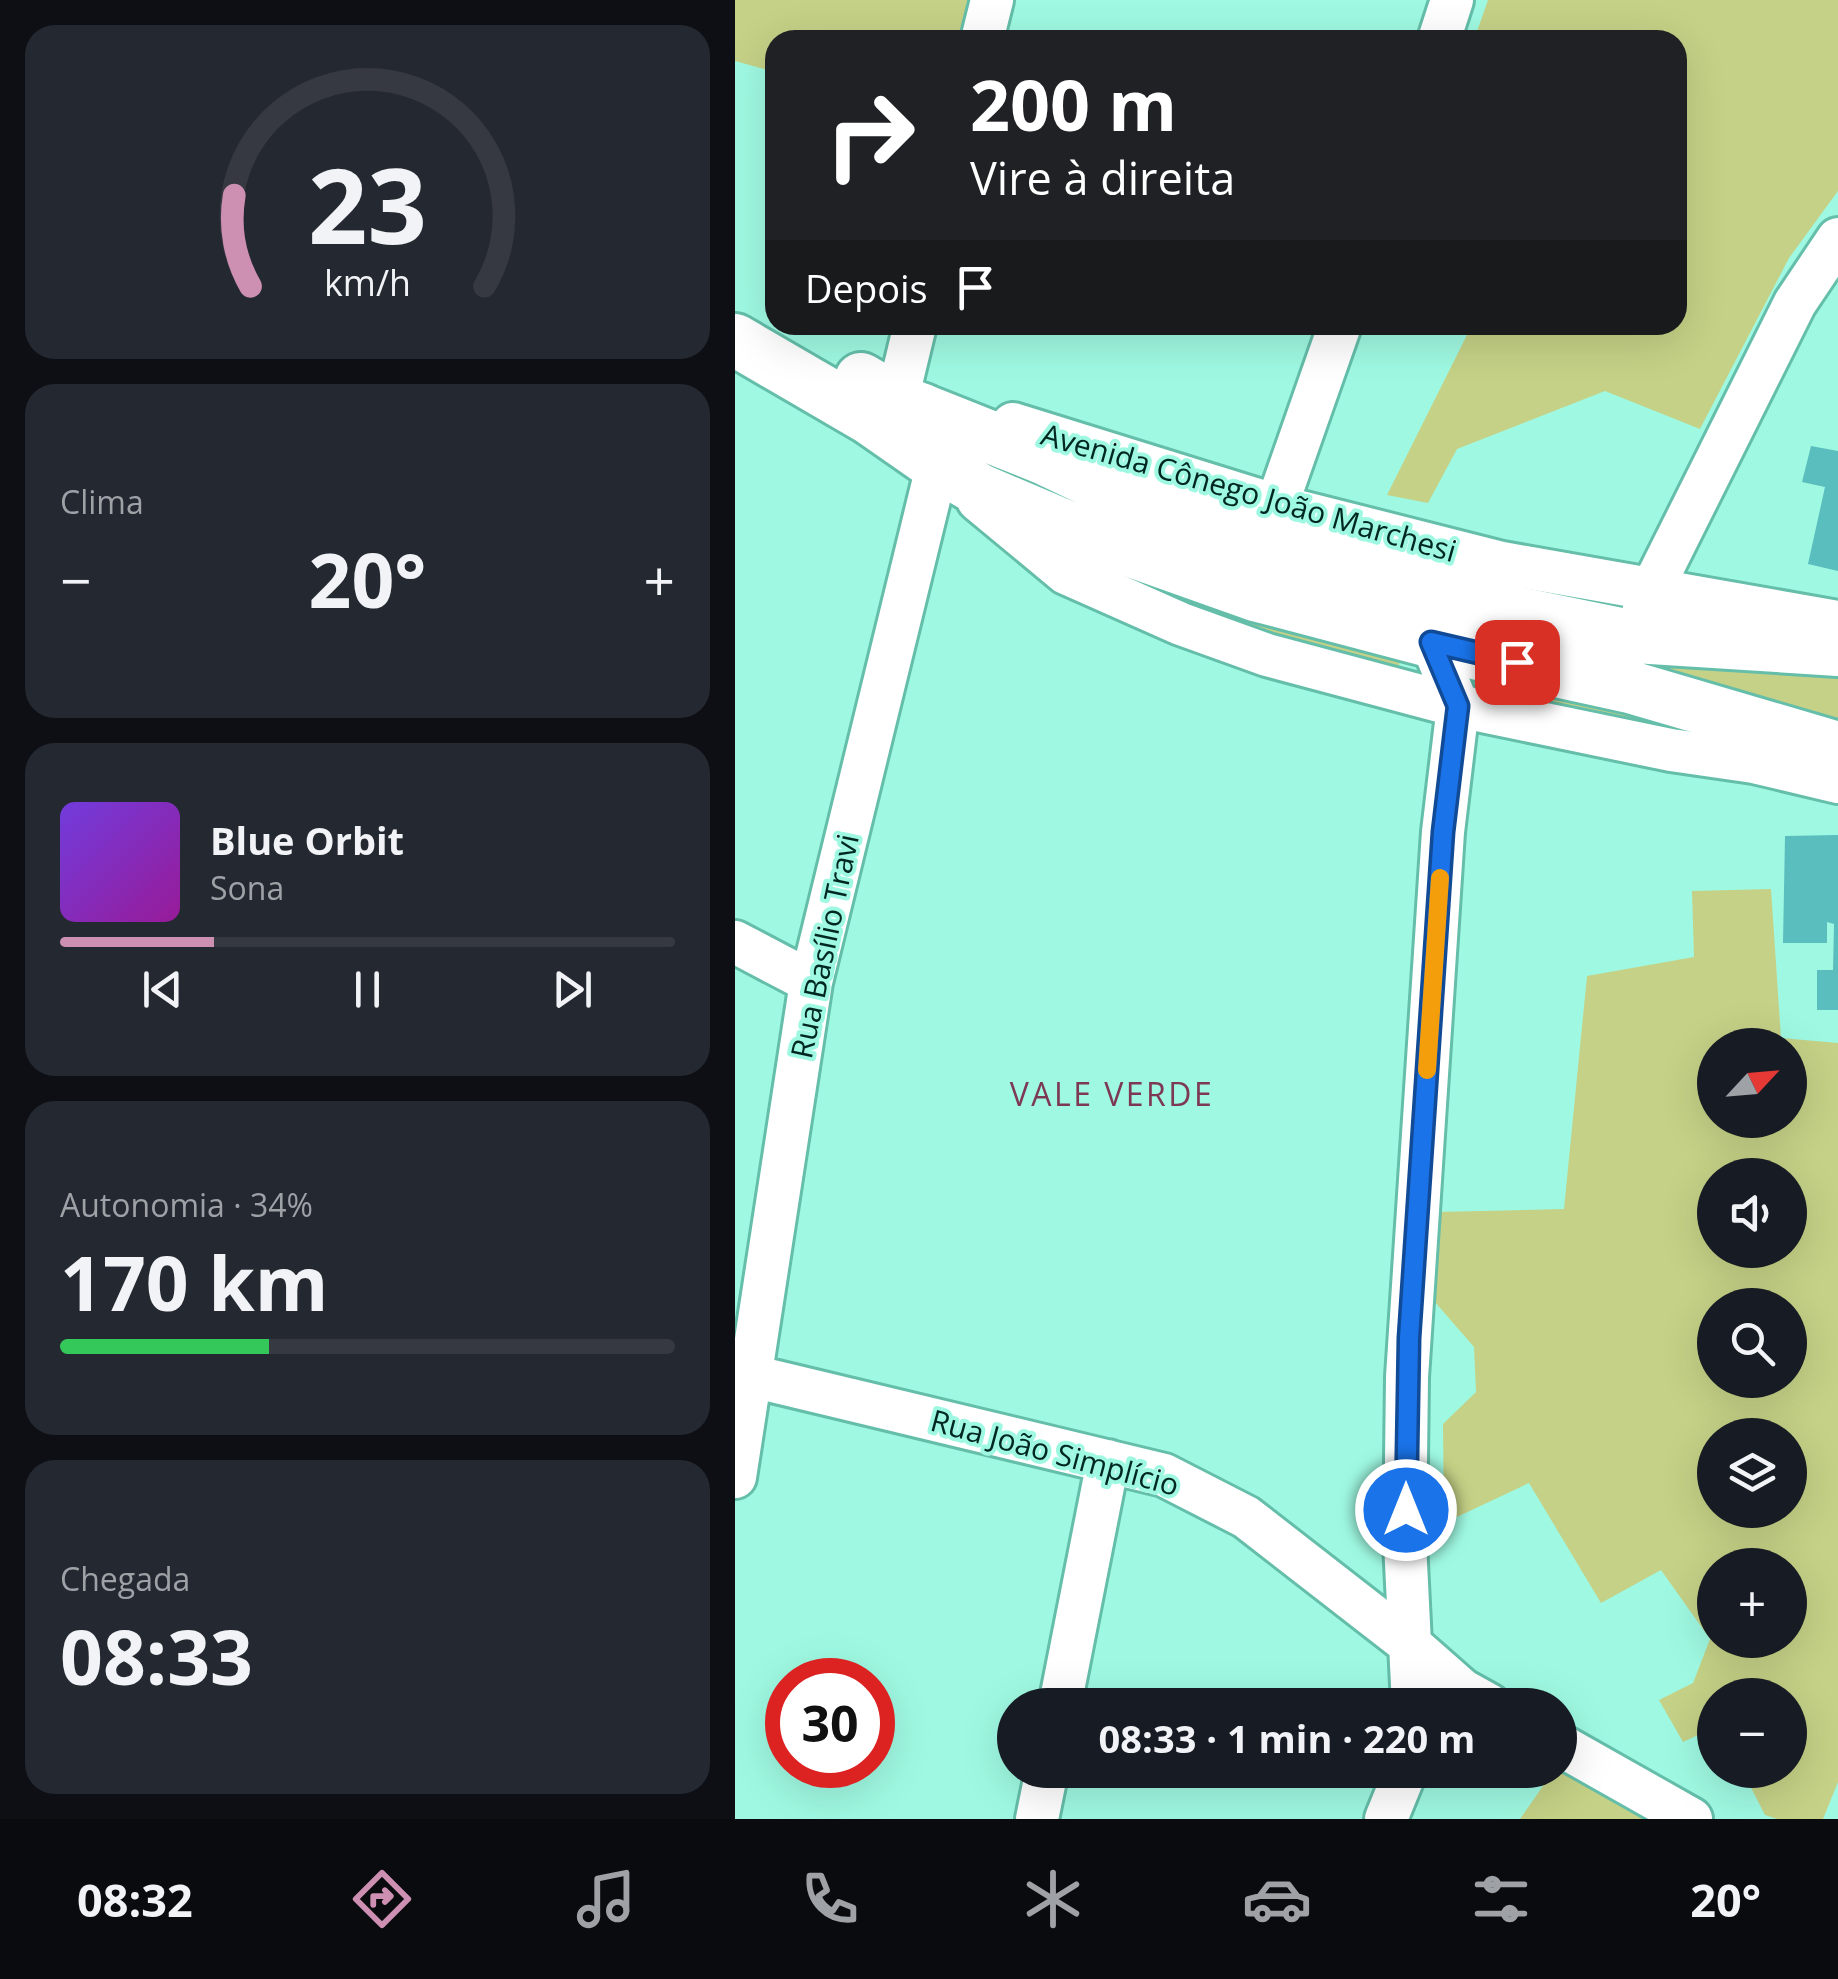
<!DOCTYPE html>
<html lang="pt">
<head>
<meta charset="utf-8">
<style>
	:root { --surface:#171b24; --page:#242831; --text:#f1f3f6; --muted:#9ea1a6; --line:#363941; --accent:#ce90b2 }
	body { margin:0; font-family:"Open Sans",sans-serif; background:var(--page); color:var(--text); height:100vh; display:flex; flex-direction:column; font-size:38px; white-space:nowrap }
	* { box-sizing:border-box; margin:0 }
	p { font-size:32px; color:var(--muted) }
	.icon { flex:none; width:55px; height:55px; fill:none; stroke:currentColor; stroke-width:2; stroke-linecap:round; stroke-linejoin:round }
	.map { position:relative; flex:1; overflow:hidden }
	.drawer { display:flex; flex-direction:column; gap:25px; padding:25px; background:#0d0f14; width:735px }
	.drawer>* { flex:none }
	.banner { position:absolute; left:30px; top:30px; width:922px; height:305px; border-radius:30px; box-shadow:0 10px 40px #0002; background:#202124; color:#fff; overflow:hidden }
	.needle { width:65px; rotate:64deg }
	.fabs { position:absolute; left:962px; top:1028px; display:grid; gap:20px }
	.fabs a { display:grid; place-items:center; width:110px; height:110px; border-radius:50%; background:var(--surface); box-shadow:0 10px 40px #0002; font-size:50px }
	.speed { position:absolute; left:30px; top:1658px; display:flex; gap:20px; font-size:50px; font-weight:700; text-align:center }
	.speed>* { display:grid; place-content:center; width:130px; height:130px; border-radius:50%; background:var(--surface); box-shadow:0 10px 40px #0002; line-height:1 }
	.speed .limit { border:15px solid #d22; background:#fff; color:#111 }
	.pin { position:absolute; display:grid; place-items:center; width:85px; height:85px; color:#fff; margin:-42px; border-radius:20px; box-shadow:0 5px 15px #0006 }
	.me { position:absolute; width:110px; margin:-55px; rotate:0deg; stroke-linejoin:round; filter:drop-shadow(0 0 8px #0008) }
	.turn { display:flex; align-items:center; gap:35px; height:210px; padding:0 40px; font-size:45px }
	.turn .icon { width:130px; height:130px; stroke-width:2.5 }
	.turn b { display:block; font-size:70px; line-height:85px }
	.then { display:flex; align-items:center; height:95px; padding:0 40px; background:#0003; gap:20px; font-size:38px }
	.big { font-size:75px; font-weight:700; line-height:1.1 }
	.drawer .widget { flex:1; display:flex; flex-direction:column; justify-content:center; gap:15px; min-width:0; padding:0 35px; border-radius:30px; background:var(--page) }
	.drawer .dial { align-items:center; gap:0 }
	.dial svg { height:260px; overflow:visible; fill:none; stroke:var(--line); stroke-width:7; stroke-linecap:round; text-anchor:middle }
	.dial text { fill:var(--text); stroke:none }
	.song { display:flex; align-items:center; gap:30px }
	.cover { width:120px; height:120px; border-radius:15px; background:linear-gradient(135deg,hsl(260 70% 55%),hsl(300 70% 35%)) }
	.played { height:10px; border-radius:5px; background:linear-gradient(90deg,var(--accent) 25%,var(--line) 25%) }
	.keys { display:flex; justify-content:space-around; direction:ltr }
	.heat { display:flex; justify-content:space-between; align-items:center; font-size:55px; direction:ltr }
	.charge { height:15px; border-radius:8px; background:linear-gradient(90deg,#34c759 34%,var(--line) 0) }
	.trip { position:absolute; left:262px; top:1688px; width:580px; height:100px; border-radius:50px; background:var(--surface); box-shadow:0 10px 40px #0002; font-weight:700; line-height:100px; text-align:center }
	.tabs { display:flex; height:160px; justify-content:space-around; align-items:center; background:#090b0e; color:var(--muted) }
	.tabs .icon { width:70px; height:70px }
	.tabs .active { color:var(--accent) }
	.tabs b { font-size:45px; color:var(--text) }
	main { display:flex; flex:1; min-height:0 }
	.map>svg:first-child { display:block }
	.green { fill:#c5d186; fill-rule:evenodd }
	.building { fill:#5abdbe }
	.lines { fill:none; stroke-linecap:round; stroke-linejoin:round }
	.minor-casing { stroke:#64bea9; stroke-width:48 }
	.major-casing { stroke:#64bea9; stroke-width:58 }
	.minor { stroke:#fff; stroke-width:42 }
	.major { stroke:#fff; stroke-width:52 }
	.route-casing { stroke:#114b97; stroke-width:25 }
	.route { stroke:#1a73e8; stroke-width:18 }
	.slow { stroke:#f59e0b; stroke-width:18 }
	.labels { text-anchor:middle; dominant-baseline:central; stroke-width:8; stroke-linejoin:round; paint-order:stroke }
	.street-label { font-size:30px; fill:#002820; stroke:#9ff9e2 }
	.neighbourhood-label { font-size:32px; letter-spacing:2.5px; fill:#7d3954; stroke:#9ff9e2 }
</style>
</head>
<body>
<main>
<section class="drawer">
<div class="widget dial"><svg viewBox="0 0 100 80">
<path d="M14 69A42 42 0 1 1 86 69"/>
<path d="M14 69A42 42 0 0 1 9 41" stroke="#ce90b2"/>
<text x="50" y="56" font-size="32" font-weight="700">23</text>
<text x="50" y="72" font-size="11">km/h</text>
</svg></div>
<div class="widget"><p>Clima</p>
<div class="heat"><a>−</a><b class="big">20°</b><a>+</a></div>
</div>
<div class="widget">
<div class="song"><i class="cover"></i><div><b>Blue Orbit</b><p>Sona</p></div></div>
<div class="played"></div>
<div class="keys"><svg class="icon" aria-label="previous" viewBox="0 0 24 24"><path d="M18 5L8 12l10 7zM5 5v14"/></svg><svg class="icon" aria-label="pause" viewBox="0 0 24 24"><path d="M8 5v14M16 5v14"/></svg><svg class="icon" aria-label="next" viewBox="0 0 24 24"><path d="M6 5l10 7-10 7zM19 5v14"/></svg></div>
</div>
<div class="widget"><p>Autonomia · 34%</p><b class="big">170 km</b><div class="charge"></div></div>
<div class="widget"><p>Chegada</p><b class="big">08:33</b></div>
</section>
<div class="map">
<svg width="1103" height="1819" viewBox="0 0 1103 1819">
	<rect width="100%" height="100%" fill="#9ff9e2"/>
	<path class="green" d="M0,0H244L235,40H40V72L0,61Z
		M753,0H1103V191L1054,258L965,429L870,391L722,449L693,503L652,495L737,325H942V40H739Z
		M215,439L1103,667V726L632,612L242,466Z
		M348,549L666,655L663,671L430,604Z
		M737,667L996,743L731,691Z
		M1036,889L1046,1038L1103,1043V1782L1088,1819H1042L1030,1815L1007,1770H1055V1695H980V1727L948,1742L924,1700L958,1683L975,1639L926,1570L866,1603L794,1483L709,1523L708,1424L741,1392L739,1347L699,1301L701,1212L829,1209L852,976L959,957L957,891ZM980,1045H1055V1120H980ZM980,1175H1055V1250H980ZM980,1305H1055V1380H980ZM980,1435H1055V1510H980ZM980,1565H1055V1640H980Z
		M825,1769L919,1819H785L819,1770Z"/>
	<path class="building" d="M1076,446L1103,451V571L1073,564L1090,487L1067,482Z
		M1103,835V1010H1082V970H1098L1099,924L1092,922V943H1048L1050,836Z"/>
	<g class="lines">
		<defs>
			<path id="minor" d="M247,40L257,0
				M704,40L717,0
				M180,325L162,400L189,405
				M278,424L542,506L767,563L1103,622
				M243,500L331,573L446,624L532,655L723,706L936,750L1019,762L1103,782
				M533,530L605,325
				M908,613L917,589L1060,303L1103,239
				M0,942L76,982
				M0,1372L429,1475L511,1517L677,1646L727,1690L754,1705
				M0,1477L76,982L209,438
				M325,1705L373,1461
				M678,1705L670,1543L672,1377L708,832L723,706L696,641
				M825,1745L956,1819
				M302,1819L312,1770
				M651,1819L671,1770"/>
			<path id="major" d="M0,340L134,418L200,464L245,490L351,535L520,595L744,654L895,687L1103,748
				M126,379L162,400L308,458L428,515L527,549L754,607L900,637L1103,650"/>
		</defs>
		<use href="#minor" class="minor-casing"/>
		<use href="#major" class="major-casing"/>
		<use href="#minor" class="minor"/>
		<use href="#major" class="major"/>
	</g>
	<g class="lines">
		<defs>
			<path id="route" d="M671,1510L674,1338L708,832L723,706L696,642L782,662"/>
		</defs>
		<use href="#route" class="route-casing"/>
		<use href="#route" class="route"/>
		<path class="slow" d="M692,1070L705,878"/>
	</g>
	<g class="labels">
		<g class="street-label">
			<text transform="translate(514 492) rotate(16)">Avenida Cônego João Marchesi</text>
			<text transform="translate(89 946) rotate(-78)">Rua Basílio Travi</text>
			<text transform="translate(320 1452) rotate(15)">Rua João Simplício</text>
		</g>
		<g class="neighbourhood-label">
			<text x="377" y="1093">VALE VERDE</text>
		</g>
	</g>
</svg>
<div class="fabs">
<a><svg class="needle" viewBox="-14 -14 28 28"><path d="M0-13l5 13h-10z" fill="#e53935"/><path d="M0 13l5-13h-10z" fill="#9ea1a6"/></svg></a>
<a><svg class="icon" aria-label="sound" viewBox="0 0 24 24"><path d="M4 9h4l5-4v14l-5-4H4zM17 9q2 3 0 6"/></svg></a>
<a><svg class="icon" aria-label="search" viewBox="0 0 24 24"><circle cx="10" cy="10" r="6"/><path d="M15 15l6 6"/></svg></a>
<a><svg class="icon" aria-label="layers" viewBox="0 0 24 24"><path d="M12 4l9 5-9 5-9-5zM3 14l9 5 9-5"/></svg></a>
<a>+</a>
<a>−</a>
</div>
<div class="speed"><div class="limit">30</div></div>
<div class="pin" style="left:782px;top:662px;background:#d93025"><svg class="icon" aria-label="arrive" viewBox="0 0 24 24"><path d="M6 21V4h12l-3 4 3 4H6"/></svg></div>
<svg class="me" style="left:671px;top:1510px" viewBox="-20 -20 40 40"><circle r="17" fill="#1a73e8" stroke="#fff" stroke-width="3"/><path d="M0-11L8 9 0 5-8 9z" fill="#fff"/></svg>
<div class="trip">08:33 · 1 min · 220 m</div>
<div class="banner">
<div class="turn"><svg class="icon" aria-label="right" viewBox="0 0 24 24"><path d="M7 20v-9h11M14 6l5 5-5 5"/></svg><div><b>200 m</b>Vire à direita</div></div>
<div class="then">Depois<svg class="icon" aria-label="arrive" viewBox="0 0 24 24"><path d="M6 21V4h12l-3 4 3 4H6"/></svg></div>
</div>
</div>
</main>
<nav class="tabs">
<b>08:32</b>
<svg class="icon active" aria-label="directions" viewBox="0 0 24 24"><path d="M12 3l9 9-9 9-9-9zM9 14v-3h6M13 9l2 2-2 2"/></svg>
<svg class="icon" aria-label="music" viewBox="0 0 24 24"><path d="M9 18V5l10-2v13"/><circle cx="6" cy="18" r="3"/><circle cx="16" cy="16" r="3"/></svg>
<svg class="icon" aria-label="phone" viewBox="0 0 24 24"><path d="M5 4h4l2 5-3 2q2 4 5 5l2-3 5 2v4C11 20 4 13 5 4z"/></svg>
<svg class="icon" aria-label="climate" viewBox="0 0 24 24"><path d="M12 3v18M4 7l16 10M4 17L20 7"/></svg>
<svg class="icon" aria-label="car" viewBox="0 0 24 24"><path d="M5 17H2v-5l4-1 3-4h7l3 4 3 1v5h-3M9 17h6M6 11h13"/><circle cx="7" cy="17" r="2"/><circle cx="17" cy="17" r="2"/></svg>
<svg class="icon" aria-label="filters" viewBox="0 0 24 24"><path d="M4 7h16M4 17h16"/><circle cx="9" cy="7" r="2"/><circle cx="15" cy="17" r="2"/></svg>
<b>20°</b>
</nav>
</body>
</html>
